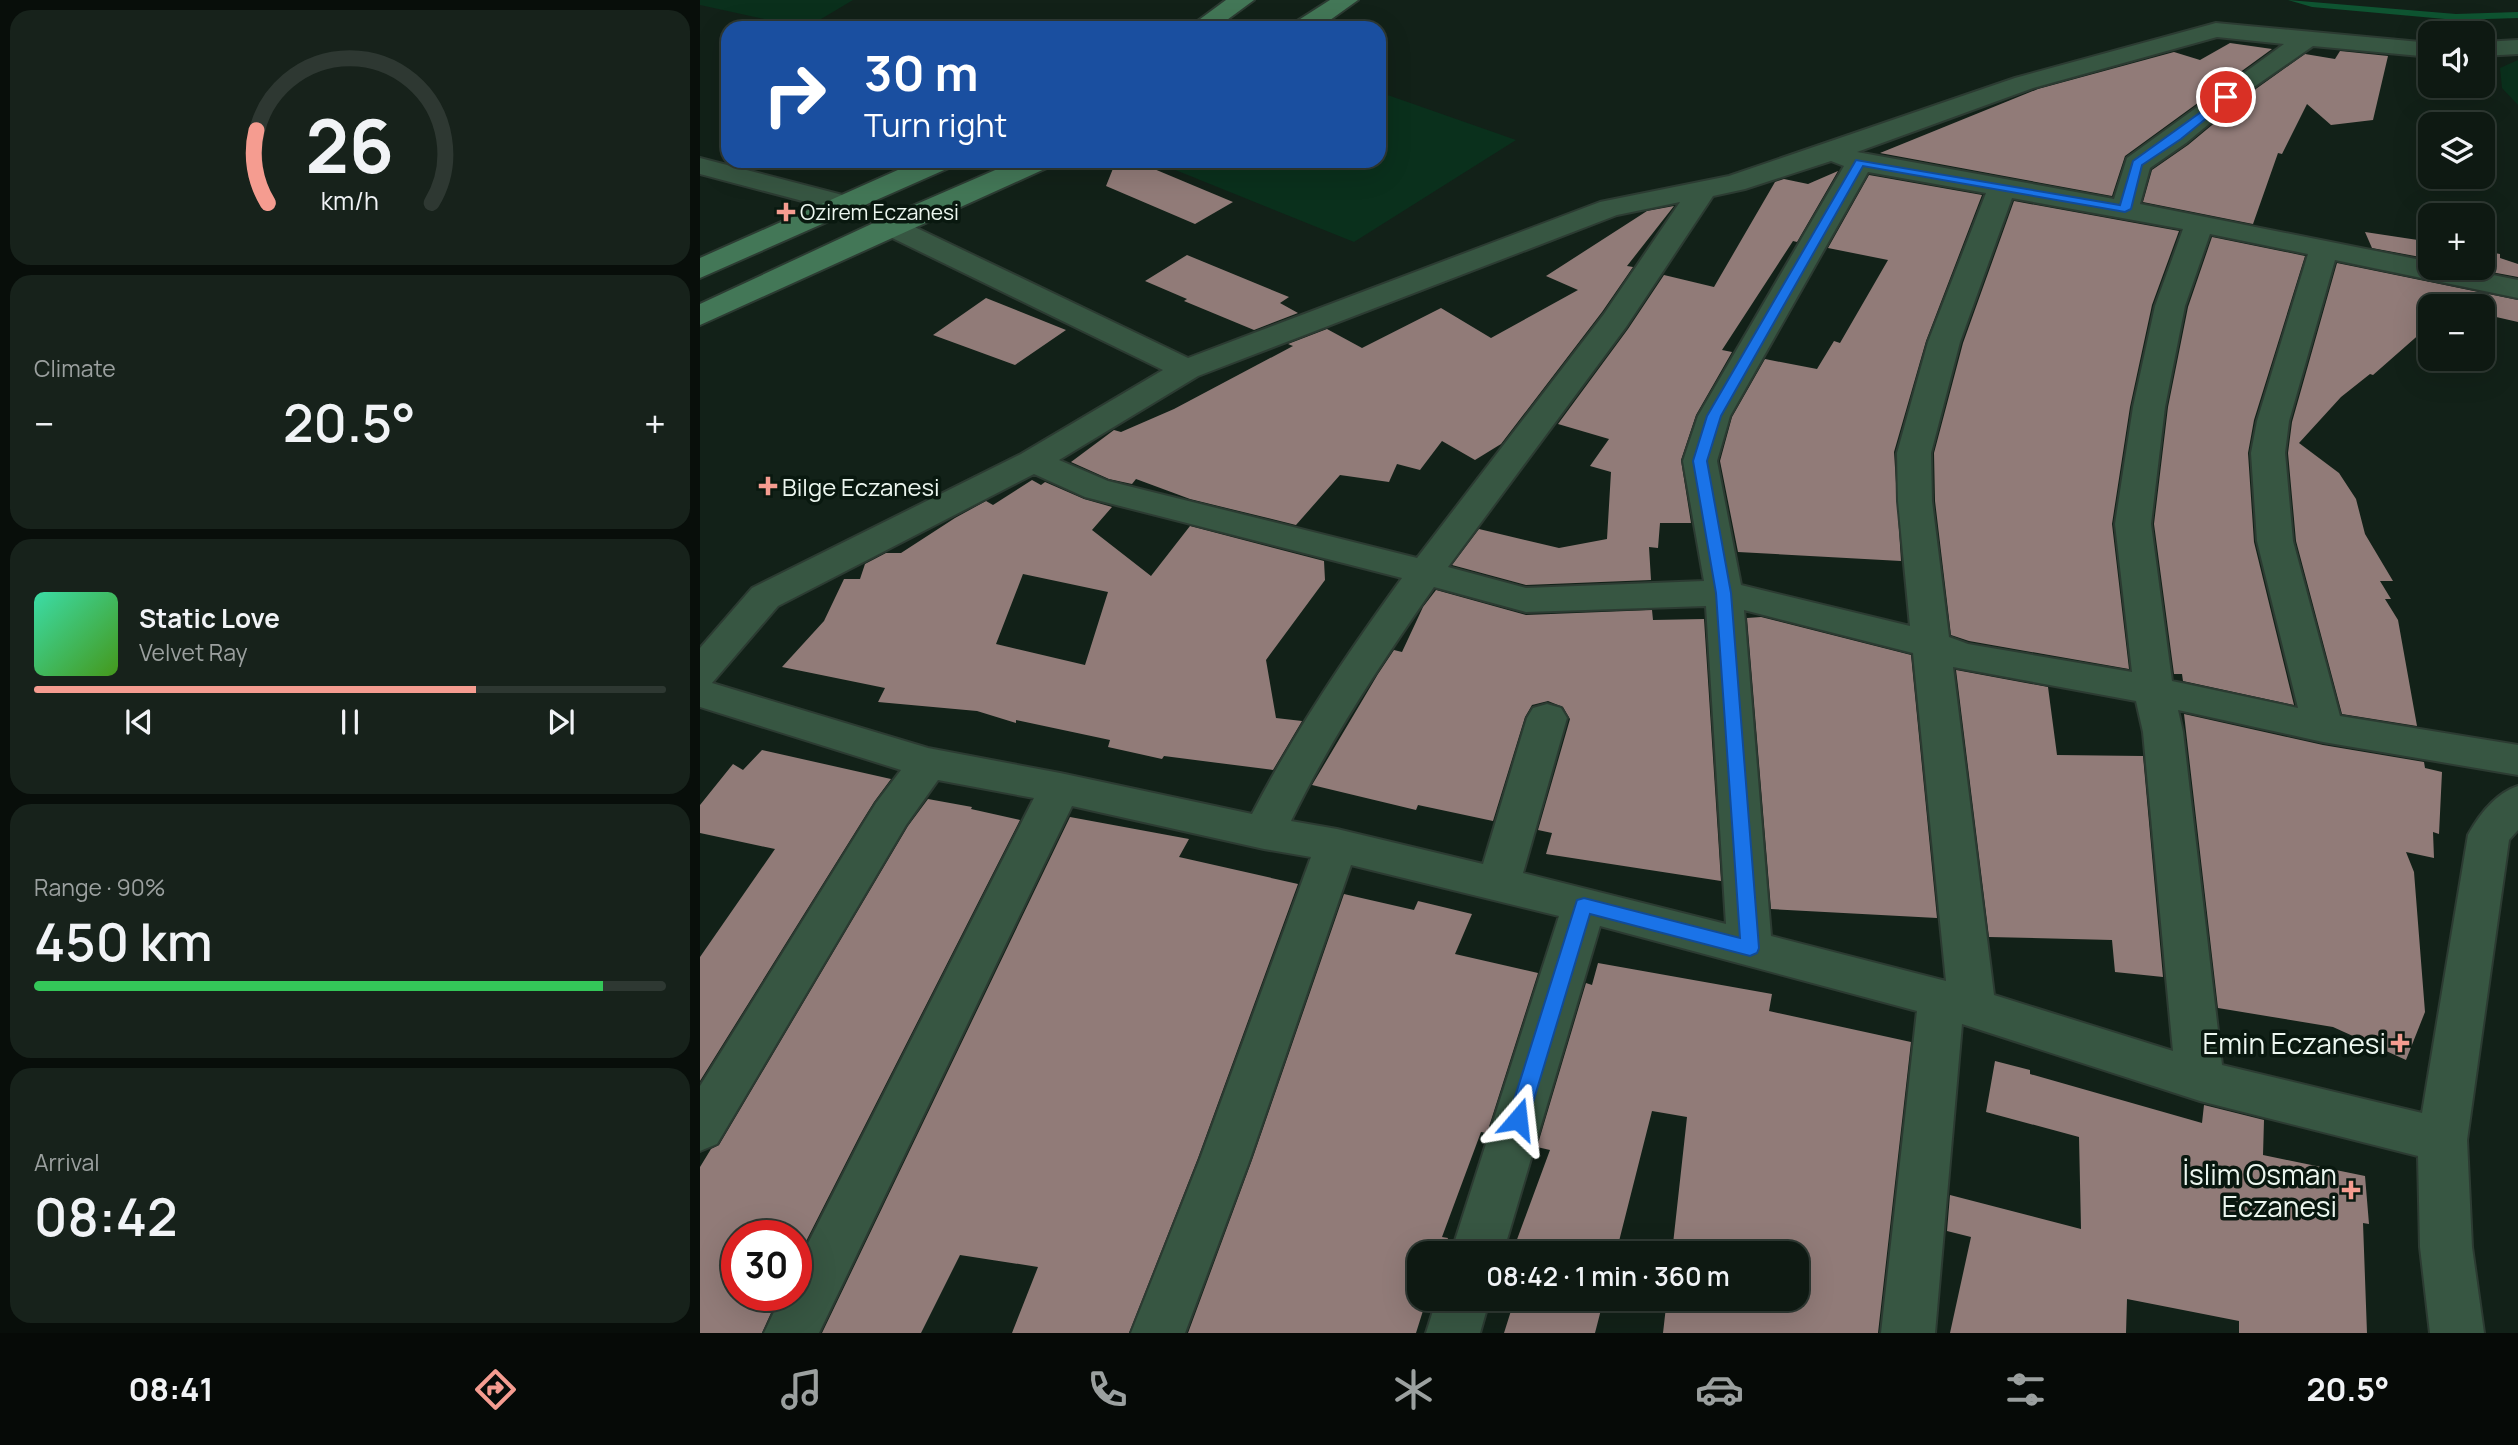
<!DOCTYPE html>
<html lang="en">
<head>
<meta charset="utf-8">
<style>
	:root { --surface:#0e1912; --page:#17221b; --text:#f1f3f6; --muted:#9ba09f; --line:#2e3832; --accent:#f59c90 }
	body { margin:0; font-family:Manrope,sans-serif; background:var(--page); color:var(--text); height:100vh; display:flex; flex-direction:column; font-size:26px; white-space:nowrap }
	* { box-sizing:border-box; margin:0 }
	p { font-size:23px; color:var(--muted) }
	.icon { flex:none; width:38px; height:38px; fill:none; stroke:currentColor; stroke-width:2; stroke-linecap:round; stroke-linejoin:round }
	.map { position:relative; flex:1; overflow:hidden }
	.panel { display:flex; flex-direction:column; gap:10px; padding:10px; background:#080e0a; width:700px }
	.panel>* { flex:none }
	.hud { position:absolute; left:21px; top:21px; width:665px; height:147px; border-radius:21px; box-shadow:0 7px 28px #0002,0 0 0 2px var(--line); background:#1a4fa0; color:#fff; overflow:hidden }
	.buttons { position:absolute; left:1718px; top:21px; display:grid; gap:14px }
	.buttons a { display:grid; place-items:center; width:77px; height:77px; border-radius:14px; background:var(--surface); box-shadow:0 7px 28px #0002,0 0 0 2px var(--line); font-size:35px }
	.speed { position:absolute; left:21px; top:1220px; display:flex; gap:14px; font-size:35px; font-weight:700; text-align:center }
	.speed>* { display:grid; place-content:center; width:91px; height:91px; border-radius:50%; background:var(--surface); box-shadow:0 7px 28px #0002,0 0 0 2px var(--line); line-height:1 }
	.speed .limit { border:10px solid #d22; background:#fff; color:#111 }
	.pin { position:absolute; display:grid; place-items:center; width:60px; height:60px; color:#fff; margin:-30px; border:4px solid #fff; border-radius:50%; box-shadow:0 2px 7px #0007 }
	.me { position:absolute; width:77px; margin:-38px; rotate:17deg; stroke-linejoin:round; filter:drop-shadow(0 0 5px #0008) }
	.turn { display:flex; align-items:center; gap:24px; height:147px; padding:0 28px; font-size:32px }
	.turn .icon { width:91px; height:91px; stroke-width:2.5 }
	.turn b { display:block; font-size:49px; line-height:60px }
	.big { font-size:52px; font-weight:600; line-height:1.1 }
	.panel .card { flex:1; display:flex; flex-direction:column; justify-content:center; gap:10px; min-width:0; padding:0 24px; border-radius:21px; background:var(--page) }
	.panel .dial { align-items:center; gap:0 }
	.dial svg { height:182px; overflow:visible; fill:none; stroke:var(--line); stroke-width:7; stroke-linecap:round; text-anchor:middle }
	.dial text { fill:var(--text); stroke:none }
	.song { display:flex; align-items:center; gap:21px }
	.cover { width:84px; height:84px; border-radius:10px; background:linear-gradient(135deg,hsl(160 70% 55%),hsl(100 70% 35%)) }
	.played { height:7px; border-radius:4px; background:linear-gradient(90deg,var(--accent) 70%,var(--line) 70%) }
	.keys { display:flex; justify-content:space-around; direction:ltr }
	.heat { display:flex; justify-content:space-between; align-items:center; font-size:38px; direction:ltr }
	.charge { height:10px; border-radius:5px; background:linear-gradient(90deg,#34c759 90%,var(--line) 0) }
	.trip { position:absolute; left:707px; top:1241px; width:402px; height:70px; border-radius:21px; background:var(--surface); box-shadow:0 7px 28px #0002,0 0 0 2px var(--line); font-weight:600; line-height:70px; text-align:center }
	.dock { display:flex; height:112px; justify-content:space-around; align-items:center; background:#060a07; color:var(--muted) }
	.dock .icon { width:49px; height:49px }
	.dock .active { color:var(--accent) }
	.dock b { font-size:32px; color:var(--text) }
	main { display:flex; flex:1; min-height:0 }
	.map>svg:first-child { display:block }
	.green { fill:#0a301c }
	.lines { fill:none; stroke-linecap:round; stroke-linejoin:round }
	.stream { fill:#0e5431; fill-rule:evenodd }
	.building { fill:#917b78; fill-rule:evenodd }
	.minor-casing { stroke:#2c3b32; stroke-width:4 }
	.tertiary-casing { stroke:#2c3b32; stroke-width:4 }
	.secondary-casing { stroke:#2c3b32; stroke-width:4 }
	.minor { fill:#375642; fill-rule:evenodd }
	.tertiary { fill:#375642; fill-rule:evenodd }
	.secondary { fill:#437757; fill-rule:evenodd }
	.route { fill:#1a73e8; stroke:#114b97; stroke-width:2 }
	.poi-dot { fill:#f59c90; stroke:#09180f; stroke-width:2.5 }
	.labels { text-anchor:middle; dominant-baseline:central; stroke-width:7; stroke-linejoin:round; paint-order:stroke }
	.far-poi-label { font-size:21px; fill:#ecf6ef; stroke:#09180f; text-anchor:start }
	.poi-label { font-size:24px; fill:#ecf6ef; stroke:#09180f; text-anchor:start }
	.near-poi-label { font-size:28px; fill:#ecf6ef; stroke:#09180f; text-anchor:end }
</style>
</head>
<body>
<main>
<section class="panel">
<div class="card dial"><svg viewBox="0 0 100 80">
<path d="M14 69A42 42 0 1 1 86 69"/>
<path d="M14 69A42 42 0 0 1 9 37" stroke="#f59c90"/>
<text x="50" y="56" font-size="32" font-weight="700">26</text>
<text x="50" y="72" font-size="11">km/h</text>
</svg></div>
<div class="card"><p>Climate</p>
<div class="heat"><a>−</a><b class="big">20.5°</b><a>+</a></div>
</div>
<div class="card">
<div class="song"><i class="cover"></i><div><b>Static Love</b><p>Velvet Ray</p></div></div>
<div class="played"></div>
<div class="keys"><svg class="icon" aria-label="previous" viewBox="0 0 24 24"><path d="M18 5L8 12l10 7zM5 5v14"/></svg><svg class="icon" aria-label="pause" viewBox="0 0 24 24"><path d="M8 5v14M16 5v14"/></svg><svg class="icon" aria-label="next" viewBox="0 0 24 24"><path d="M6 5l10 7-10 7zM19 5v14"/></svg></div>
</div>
<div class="card"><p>Range · 90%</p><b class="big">450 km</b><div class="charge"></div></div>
<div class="card"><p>Arrival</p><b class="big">08:42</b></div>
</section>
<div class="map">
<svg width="1818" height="1333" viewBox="0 0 1818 1333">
	<rect width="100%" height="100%" fill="#122118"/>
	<path class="green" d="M0,0H153L106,28L0,5Z
		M1818,60V105L1802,88L1800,68Z
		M679,92L816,140L654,242L453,161H679Z"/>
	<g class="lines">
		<path class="stream" d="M1588,0L1756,14L1818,12V18L1756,20L1612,7Z"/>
	</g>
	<path class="building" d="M1530,43L1572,49L1425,156L1412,196L1180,153L1338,89L1474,52L1500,60Z
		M1640,51L1688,56L1673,120L1631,125L1607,104L1582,154L1578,153L1553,224L1443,202L1452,170L1488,145L1553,91L1605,54L1635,59Z
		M416,161H435L533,202L495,224L406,186Z
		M1138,171L1097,242L1093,241L1022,350L1032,352L996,415L981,460L991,523H960L958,548L949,547L951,580L826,585L752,565L779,529L859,548L907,539L911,472L890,466L909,439L858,424L928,329L964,275L1014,287L1075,182L1084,179L1108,184Z
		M1169,175L1282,195L1226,341L1194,452L1201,561L1038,552L1020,461L1032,417L1065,359L1117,369L1134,341L1140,343L1188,260L1128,248Z
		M1314,201L1479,231L1452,305L1430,407L1412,524L1429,669L1269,641L1251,635L1235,501L1234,453L1263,343Z
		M974,206L927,266L933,267L902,312L801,444L775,460L742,441L720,470L697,464L689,482L640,475L596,525L490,499L436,479L432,484L409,479L371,462L414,430L421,432L474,409L593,346L588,344L627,329L662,348L741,308L791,338L878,290L846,276L947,211Z
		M1665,232L1731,242V259L1672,248Z
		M1512,237L1605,256L1554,420L1548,453L1554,542L1594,705L1483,681L1482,674H1474L1454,524L1468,407L1488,307Z
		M1783,251L1800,254V258L1818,264V277L1770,268H1783Z
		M487,255L589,297L580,303L598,313L554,330L484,301L487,299L445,281Z
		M1637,263L1818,300V322L1783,314V306H1754L1731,301V324L1673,375L1670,374L1641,397L1599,443L1639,473L1656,499L1665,534L1693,581H1680L1691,599H1685L1698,620L1717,726L1642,714L1596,541L1588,453L1592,422Z
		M286,298L366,330L315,365L233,335Z
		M332,480L341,485L345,482L384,499L412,507L392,530L451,576L490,526L624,561L625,580L566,660L576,718L602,721L573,770L464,756L462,759L408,747L410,740L316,720V723L277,711L178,702L185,688L82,667L124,621L144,579H160L165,564L186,553H201L255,518L286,501L293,505ZM323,574L408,592L385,665L296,644Z
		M736,590L826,615L952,610L953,620L1004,619L1021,881L846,854L852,833L838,830L870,719L863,707L848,701L832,705L825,717L793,821L718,805L716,810L612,785L678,674L694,650L702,652L723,607Z
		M1061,617L1211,655L1237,918L1071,909L1047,618Z
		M1256,670L1348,687L1357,755L1443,756L1463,977L1415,972L1412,940L1289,937Z
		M1484,714L1623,745L1724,762L1725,768L1742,772L1739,834L1733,832L1734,858L1706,852L1714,872L1725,1012L1706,1060L1633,1027L1518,1008Z
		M62,750L191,779L174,802L0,1081V957L75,849L0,833V805L33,764L43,770Z
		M228,799L272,807L271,809L320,820L96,1261V1236H37V1295H79L62,1333H0V1167L11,1149L19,1145L208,826Z
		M370,817L489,839L479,857L598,884L498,1158L429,1333H312L338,1267L260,1255L221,1333H122Z
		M644,894L714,910L718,901L772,914L755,954L838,973L787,1133L781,1132L742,1237L748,1238L743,1253H719V1298H727L716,1333H488L552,1160Z
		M898,963L1072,994L1069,1011L1211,1042L1178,1333H963L967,1298H1097V1253H972L987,1117L952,1111L916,1253H812L850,1150L837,1147L886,983L892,985Z
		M1295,1061L1330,1070V1074L1502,1123L1504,1105L1564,1120L1563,1155L1665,1176L1669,1224L1663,1223L1667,1333H1539V1321L1427,1299L1426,1333H1250L1271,1237L1247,1231L1250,1195L1381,1229L1379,1137L1286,1112Z
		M815,1298H904L895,1333H804Z"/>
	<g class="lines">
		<defs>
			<path id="minor" d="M1516,23L1731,43V57L1613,46L1551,89L1486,143L1450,168L1440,204L1731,262V268H1758L1818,280V298L1635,260L1589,421L1585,453L1593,541L1640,716L1818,745V775L1623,742L1478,710L1483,732L1522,1065L1722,1113L1768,835C1779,815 1796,793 1818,786V830L1809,840L1767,1140L1772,1247L1784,1333H1730L1720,1247L1718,1156L1500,1101L1262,1024L1235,1333H1181L1217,1011L900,926L803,1253H751L859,916L651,865L550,1159L485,1333H431L500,1159L611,857L564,849L372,806L119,1333H64L82,1295H96V1267L334,798L238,780L206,825L17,1144L0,1151V1086L176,803L201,770L0,707V648L52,588L321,454L463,370L180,232L176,226L180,220L190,217L200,220L488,358L900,202L1029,176L1315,78ZM1517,37L1584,44L1427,158L1414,199L1157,152L1333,88ZM1131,161L1144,166L998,416L983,461L1004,581L826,588L748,567L926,327L1013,196L1045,189ZM1168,172L1286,193L1228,342L1197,453L1198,501L1210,626L1041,585L1017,461L1030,416ZM1312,198L1483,229L1455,306L1433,407L1415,524L1432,672L1268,644L1249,637L1232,501L1231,453L1260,342ZM980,202L904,314L717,558L408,481L359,460L498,376L917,215ZM1510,234L1608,254L1557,421L1551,453L1557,541L1598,708L1472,681L1451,524L1465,407L1485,306ZM334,474L385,497L702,578C647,654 595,731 552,814L360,773L228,748L12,683L78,606ZM734,587L826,612L1006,606L1026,924L823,873L867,718L861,708L847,704L833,708L827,718L783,864L637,829L591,821C631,738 681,663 734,587ZM1044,610L1213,653L1246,981L1071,936ZM1253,667L1436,701L1443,732L1473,1051L1294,995Z
				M1818,40V54L1783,56V42Z
				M737,1298H790L780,1333H726Z"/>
			<path id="tertiary" d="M0,158L154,198L158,204L154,210L144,212L0,174Z"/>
			<path id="secondary" d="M526,0H554L516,28H488Z
				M630,0H658L619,28H591L594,23Z
				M218,161H255L251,167L0,278V258Z
				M316,161H353L349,167L0,325V304L180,220Z"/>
		</defs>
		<use href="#minor" class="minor-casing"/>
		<use href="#tertiary" class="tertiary-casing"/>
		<use href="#secondary" class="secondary-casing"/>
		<use href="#minor" class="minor"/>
		<use href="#tertiary" class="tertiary"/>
		<use href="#secondary" class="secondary"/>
	</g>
	<path class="route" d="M1526,94L1531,97L1530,99L1481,139L1442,165L1431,209L1425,212L1163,166L1021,416L1007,461L1031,593L1059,948L1057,953L1050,956L890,914L828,1119L825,1125L818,1128L811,1125L808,1119L877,900L884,898L1040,938L1016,593L993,461L1007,416L1156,160L1420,205L1433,161Z"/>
	<g class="poi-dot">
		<path d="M82.5 201.5h7v7h7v7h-7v7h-7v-7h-7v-7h7z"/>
		<path d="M64.5 475.5h7v7h7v7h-7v7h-7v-7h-7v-7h7z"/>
		<path d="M1696.5 1032.5h7v7h7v7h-7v7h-7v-7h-7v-7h7z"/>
		<path d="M1647.5 1179.5h7v7h7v7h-7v7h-7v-7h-7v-7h7z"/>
	</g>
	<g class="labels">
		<g class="far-poi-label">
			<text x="100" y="212">Ozirem Eczanesi</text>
		</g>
		<g class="poi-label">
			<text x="82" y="486">Bilge Eczanesi</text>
		</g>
		<g class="near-poi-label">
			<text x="1686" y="1043">Emin Eczanesi</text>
			<text x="1637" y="1174">İslim Osman<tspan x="1637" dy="32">Eczanesi</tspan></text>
		</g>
	</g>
</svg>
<div class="buttons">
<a><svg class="icon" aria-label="sound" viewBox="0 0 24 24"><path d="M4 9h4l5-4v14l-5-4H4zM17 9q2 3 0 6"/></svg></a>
<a><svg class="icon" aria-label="layers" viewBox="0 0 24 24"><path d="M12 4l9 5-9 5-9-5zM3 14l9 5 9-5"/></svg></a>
<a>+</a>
<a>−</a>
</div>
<div class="speed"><div class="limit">30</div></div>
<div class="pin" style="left:1526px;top:97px;background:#d93025"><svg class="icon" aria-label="arrive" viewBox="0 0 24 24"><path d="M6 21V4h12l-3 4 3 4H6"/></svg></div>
<svg class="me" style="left:818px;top:1119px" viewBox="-20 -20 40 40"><path d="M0-17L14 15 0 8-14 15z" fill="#1a73e8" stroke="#fff" stroke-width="4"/></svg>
<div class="trip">08:42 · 1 min · 360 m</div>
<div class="hud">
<div class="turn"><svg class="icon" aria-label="right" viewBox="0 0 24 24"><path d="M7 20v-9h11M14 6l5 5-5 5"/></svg><div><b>30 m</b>Turn right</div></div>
</div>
</div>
</main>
<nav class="dock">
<b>08:41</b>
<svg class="icon active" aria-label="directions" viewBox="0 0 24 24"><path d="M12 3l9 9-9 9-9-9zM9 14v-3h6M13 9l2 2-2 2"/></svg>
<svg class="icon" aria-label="music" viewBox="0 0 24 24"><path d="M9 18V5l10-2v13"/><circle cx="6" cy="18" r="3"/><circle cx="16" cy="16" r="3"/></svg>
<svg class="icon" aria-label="phone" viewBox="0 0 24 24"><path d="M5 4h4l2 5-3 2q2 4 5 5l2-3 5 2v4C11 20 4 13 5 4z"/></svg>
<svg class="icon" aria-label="climate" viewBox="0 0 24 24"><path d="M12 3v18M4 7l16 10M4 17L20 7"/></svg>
<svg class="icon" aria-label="car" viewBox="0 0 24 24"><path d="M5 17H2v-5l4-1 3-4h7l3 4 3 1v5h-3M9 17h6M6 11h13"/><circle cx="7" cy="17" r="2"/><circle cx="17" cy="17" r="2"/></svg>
<svg class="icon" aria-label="filters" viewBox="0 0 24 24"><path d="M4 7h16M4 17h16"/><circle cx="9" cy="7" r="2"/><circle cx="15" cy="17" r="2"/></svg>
<b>20.5°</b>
</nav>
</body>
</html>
